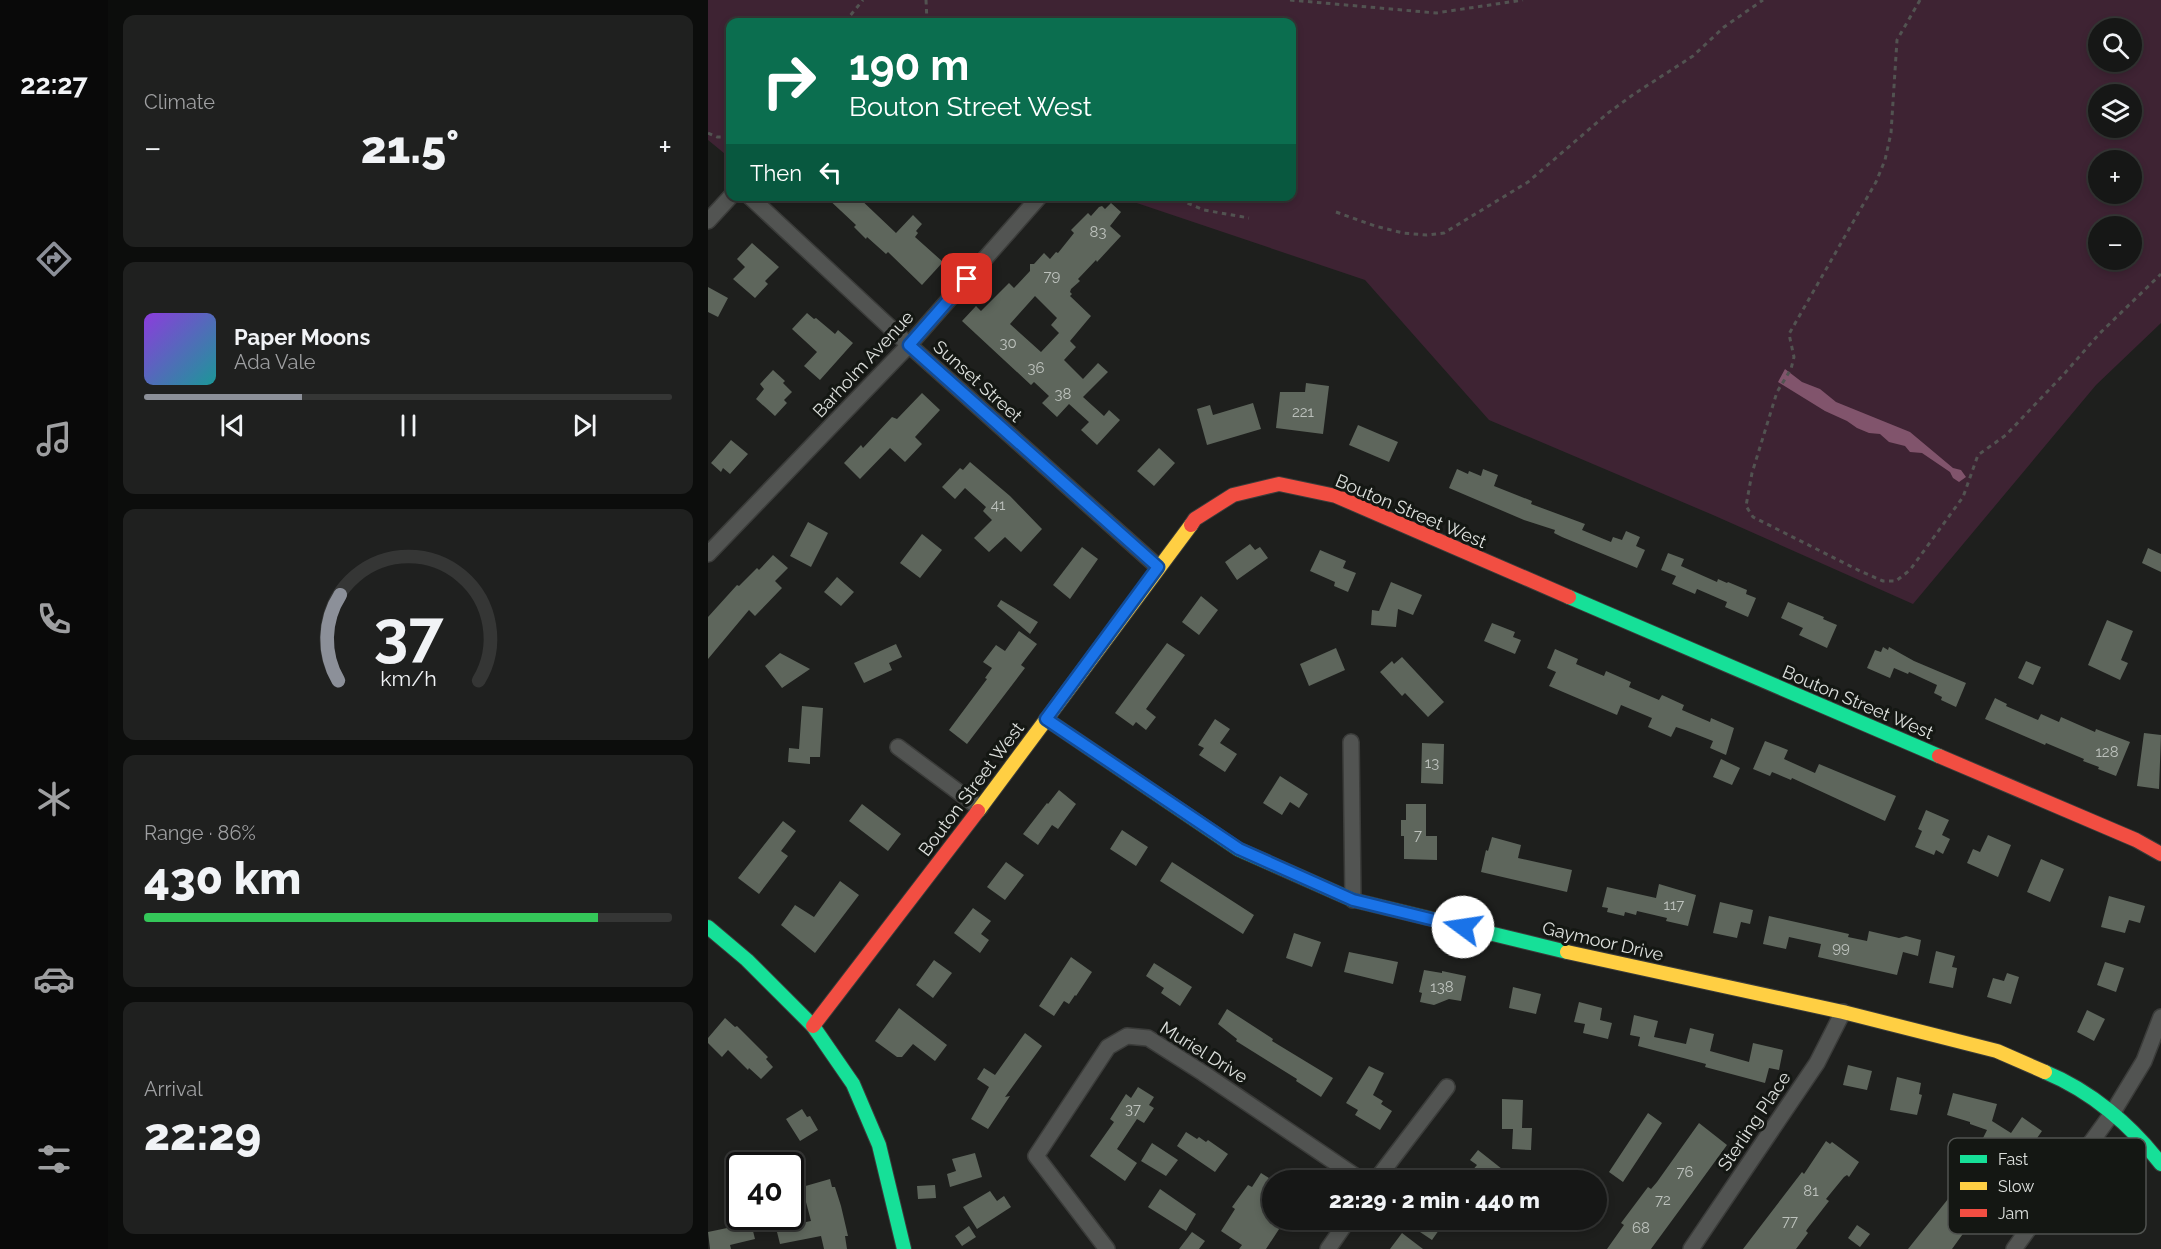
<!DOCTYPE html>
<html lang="en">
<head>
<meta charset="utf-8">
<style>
	:root { --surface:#161716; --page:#1f201f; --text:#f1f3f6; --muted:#9e9fa1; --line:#353635; --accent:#8c9099 }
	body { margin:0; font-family:Raleway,sans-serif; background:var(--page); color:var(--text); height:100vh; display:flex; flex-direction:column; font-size:22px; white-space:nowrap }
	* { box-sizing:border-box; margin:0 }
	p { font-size:20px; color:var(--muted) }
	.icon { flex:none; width:33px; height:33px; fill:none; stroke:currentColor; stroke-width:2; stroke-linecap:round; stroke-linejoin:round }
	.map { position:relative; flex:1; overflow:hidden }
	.side { display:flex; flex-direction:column; gap:15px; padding:15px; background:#0c0d0c; width:600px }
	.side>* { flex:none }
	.hud { position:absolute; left:18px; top:18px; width:570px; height:183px; border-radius:12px; box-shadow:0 3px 9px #0003,0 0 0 2px var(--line); background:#0b6e4f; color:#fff; overflow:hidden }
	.controls { position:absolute; left:1380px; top:18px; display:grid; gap:12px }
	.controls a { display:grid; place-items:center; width:54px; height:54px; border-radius:50%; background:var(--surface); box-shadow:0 3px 9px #0003,0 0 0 2px var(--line); font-size:30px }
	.speed { position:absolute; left:18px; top:1152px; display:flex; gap:12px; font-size:30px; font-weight:700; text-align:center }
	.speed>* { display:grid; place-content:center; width:78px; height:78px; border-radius:50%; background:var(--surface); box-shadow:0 3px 9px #0003,0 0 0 2px var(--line); line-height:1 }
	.speed .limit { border:3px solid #111; border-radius:9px; background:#fff; color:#111 }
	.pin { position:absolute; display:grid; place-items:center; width:51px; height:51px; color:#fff; margin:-26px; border-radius:12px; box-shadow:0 3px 9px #0006 }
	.me { position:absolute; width:66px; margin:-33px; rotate:284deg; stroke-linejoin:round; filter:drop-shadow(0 0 4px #0008) }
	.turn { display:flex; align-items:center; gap:21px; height:126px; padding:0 24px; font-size:27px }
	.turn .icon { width:78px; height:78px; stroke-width:2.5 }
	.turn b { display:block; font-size:42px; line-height:51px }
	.then { display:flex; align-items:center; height:57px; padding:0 24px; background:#0003; gap:12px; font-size:22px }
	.big { font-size:45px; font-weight:800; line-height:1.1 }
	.side .tile { flex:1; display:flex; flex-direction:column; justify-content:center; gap:9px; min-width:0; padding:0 21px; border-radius:12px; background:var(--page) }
	.side .dial { align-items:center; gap:0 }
	.dial svg { height:156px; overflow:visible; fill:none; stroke:var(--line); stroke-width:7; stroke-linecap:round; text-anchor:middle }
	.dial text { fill:var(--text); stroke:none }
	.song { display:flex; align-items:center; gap:18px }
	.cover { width:72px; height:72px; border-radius:9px; background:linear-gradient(135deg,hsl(270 70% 55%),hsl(180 70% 35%)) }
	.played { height:6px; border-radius:3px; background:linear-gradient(90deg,var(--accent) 30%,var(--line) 30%) }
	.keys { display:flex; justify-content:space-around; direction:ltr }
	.heat { display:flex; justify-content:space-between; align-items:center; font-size:33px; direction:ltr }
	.charge { height:9px; border-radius:4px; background:linear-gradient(90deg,#34c759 86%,var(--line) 0) }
	.trip { position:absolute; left:554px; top:1170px; width:345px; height:60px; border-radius:30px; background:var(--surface); box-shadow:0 3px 9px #0003,0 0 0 2px var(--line); font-weight:800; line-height:60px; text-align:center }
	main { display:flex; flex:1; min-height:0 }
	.dock { display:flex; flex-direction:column; width:108px; justify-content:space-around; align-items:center; background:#090909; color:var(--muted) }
	.dock .icon { width:42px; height:42px }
	.dock .on { color:var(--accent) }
	.dock b { font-size:27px; color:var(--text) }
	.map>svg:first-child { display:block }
	.green { fill:#3e2333; fill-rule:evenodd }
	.water { fill:#81546c }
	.building { fill:#5e665c; fill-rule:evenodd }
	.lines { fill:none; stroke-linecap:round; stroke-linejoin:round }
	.street-casing { stroke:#3b3c3a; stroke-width:18 }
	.fast-casing { stroke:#3b3c3a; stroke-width:16 }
	.slow-casing { stroke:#3b3c3a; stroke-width:16 }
	.jam-casing { stroke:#3b3c3a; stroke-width:16 }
	.path { stroke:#525351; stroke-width:3; stroke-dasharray:4.5 4.5; stroke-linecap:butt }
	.street { stroke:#525452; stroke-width:15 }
	.fast { stroke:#16e098; stroke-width:14 }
	.slow { stroke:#ffcf43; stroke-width:14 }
	.jam { stroke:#f24e42; stroke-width:14 }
	.route-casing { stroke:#114b97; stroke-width:15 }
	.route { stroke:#1a73e8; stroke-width:10 }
	.labels { text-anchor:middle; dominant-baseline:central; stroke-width:6; stroke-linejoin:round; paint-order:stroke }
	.number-label { font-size:15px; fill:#bdc2bd }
	.street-label { font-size:18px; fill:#dde0dd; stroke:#141713 }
	.key { fill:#141713; stroke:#505350; stroke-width:1.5 }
	.key-label { font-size:16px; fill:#dde0dd }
</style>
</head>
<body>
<main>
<nav class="dock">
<b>22:27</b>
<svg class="icon on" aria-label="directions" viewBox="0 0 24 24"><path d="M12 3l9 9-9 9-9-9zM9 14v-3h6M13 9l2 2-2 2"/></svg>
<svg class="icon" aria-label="music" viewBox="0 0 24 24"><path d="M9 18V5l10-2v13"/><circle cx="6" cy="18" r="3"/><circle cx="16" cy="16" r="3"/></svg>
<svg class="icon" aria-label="phone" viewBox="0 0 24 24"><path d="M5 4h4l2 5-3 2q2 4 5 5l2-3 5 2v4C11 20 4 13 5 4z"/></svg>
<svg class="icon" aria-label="climate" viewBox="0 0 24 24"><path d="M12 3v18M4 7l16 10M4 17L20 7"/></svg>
<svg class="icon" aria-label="car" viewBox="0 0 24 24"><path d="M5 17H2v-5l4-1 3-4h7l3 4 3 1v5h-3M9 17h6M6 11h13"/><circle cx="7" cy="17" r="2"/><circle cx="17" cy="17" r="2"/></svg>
<svg class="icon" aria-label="filters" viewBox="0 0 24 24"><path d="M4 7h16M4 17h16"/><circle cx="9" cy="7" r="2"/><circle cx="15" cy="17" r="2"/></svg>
</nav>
<section class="side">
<div class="tile"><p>Climate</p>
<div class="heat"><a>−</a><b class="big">21.5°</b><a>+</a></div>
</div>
<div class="tile">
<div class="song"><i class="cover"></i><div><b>Paper Moons</b><p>Ada Vale</p></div></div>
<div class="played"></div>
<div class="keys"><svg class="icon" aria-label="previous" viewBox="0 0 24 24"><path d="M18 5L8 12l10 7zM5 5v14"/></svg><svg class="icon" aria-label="pause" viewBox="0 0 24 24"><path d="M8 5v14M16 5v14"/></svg><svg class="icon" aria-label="next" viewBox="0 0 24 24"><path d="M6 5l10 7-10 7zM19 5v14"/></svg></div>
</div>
<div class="tile dial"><svg viewBox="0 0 100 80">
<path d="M14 69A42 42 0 1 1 86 69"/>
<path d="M14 69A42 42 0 0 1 15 25" stroke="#8c9099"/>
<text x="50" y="56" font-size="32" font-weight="700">37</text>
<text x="50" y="72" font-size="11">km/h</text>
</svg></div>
<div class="tile"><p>Range · 86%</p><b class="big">430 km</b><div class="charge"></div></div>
<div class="tile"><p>Arrival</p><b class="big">22:29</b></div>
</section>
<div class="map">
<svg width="1453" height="1249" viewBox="0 0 1453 1249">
	<rect width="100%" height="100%" fill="#1e1f1d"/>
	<path class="green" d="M0,0H1453V323L1388,385L1205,604L1005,515L781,420L657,280L411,197L584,196V22H22V158L0,140ZM1390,28H1424V62H1390ZM1390,94H1424V128H1390ZM1390,160H1424V194H1390ZM1390,226H1424V260H1390Z"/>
	<path class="water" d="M1077,369L1094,382L1112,389L1128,402L1202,432L1245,468L1253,470L1258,477L1251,482L1245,478L1242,472L1214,453L1202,452L1197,446L1181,442L1172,434L1161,433L1149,428L1139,421L1117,411L1070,382Z"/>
	<path class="building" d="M117,196H149L188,233L205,215L214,224L208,231L210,233L207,237L235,262L214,285L180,252L178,254L159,237L158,239L146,227L148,225Z
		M403,203L413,212L402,226L413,236L389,262L388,260L370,279L372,281L363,289L362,292L364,294L362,296L383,316L362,341L368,347L356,360L375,379L390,363L400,372L375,397L396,416L401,410L412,420L389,445L373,430L381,422L361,404L349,417L334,403L341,396L326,382L323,385L254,321L268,306L273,311L301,283L306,288L322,271V264H326L336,253L342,259L348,252L350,253L366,233L363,230L380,213L383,216L391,207L394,206L397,209ZM327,296L349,318L343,325L351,333L333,352L302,324Z
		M44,243L71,267L57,281L60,284L47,298L25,279L37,267L29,259Z
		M0,287L20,298L10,317L0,312Z
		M99,313L106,319L108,318L127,334L130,330L145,343L112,380L96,366L109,352L84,329Z
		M65,370L77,381L75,383L84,392L76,400L79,403L67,416L48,399L56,389L52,384Z
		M598,383L621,386L615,434L568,428L572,392H597Z
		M214,393L232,410L207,437L214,444L197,462L182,448L152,479L136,463L153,445L155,448L184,417L189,419Z
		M545,403L553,429L499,445L489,409L502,405L505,415Z
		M650,425L690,442L681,462L641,445Z
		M23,440L40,454L22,474L15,468L13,472L3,463Z
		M451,448L467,463L446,486L429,471Z
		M262,462L302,496L334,529L313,552L297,537L281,552L266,538L284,520L275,511L278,507L257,488L247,499L234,487L252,468L255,470Z
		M749,469L760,474L761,471L773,476L775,469L790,475L786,486L824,501L823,504L877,524L874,530L903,542L905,537L914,540L918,531L932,537L928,546L937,550L929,568L854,537L846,533L847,530L816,520L741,488Z
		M100,522L120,533L103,567L82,556Z
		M214,534L234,550L212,578L192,563Z
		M542,544L547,550L552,547L560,558L529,580L517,562Z
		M374,547L390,559L362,599L345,585Z
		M1440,548L1453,554V572L1434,563Z
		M612,550L638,561L635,568L648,573L640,592L626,586L627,582L602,571Z
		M960,553L976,559L973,566L1009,582L1010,579L1019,583L1020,582L1039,590L1038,594L1048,598L1040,617L1017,607L1019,602L989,589L987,594L964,584L968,576L953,570Z
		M65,555L80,568L67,581L74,588L47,616L41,610L0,659V617L29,585L31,586L49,568L51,570Z
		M129,577L146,592L133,606L116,592Z
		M683,582L714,595L705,615L690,609L688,627L663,625L664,610L671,611Z
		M493,596L510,610L491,635L474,622Z
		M293,600L330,622L322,634L289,606Z
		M1080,602L1116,617L1115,619L1129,625L1119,648L1091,635L1095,628L1073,618Z
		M1399,620L1425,631L1413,660L1420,663L1412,680L1380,665Z
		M784,623L807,632L805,637L813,640L807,654L776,641Z
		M311,631L329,644L313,665L317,668L259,744L241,730L279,679L277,678L284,668L275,662L288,645L297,651Z
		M459,643L477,655L438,709L448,717L438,730L428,722L425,726L407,713Z
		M188,644L194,657L181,663L184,670L156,683L146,663Z
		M1175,647L1180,650L1181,647L1206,661L1258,683L1248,707L1233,700L1234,697L1226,693L1229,685L1201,672L1200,674L1186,668L1182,678L1159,668L1167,650L1173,652Z
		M628,648L637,670L601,686L592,664Z
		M847,649L870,659L868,664L896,676L898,671L923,682L921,687L951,700L954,695L976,705L974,710L1002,722L1003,718L1026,728L1018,755L1002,748L1005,741L977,730L968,727L963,737L940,727L944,718L913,705L909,715L841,686L848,672L839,668Z
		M72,653L102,669L74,688L57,666Z
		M694,657L736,702L720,717L697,693L694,696L672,672L684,661L686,664Z
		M1318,661L1333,667L1325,685L1310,678Z
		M1287,698L1299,704L1298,706L1330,720L1333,714L1351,722L1353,717L1387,732L1388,729L1422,742L1408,776L1390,769L1391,767L1375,761L1376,759L1338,743L1337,745L1277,719Z
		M94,706L115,708L112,757H102V764L80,762L81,748L91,749Z
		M507,719L522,729L512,743L529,754L517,772L491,755L496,748L490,745Z
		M1436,733L1453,735L1451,789L1429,786Z
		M1057,741L1080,750L1076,759L1107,773L1111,764L1188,796L1177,821L1084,778L1083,780L1064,772L1062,776L1045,769Z
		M714,743L736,744L735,784L713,783Z
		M1013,759L1032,768L1024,785L1005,777Z
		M572,776L600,794L591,808L582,802L574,815L555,803Z
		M351,790L368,804L350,829L344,825L330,845L315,834L339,803L340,804Z
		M154,804L193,834L180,851L141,821Z
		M698,804H718V836H729V860L696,859V836H693V820H698Z
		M1218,810L1241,820L1234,835L1242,839L1235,854L1228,850L1226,855L1207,847L1214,831L1210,829Z
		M75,821L88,831L73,851L80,856L51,894L30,878Z
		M414,830L440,847L428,866L402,849Z
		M1280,835L1303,845L1290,877L1259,863L1265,849L1272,852Z
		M784,837L813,845L810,858L864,870L859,892L773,872L778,850L780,851Z
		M1333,859L1356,869L1342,902L1319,892Z
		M298,862L316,875L297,900L279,887Z
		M464,862L546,915L535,934L452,881Z
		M132,881L151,895L107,953L73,925L87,905L106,917Z
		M951,884L988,895L980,926L958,921L959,918L929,911L928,915L917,912L916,916L899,912L900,908L894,907L899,887L948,898Z
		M1401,896L1437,906L1432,923L1421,920L1417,933L1393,927Z
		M1012,902L1045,910L1042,924L1033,922L1029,938L1005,933Z
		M265,908L283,921L273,934L281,940L272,953L246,933Z
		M1061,916L1141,934L1140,937L1159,941L1161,931L1191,938L1198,936L1213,940L1210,956L1195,952L1189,975L1110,957L1113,944L1081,937L1078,949L1055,944Z
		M586,933L613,942L604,967L578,958Z
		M1228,951L1247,956L1244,967L1249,968L1245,988L1221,983Z
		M641,952L690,962L685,984L636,972Z
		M363,957L384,972L368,996L367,995L361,1004L356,1001L346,1016L331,1006Z
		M226,960L244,973L225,998L208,985Z
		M1397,962L1416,968L1408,992L1389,985Z
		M446,963L484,987L472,1006L453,993L456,988L438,976Z
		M716,970L734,973V971L758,976L753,1001L741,999L726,1005L712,1002L714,993L711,992Z
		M1299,973L1311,977L1303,1004L1279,997L1285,978L1296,981Z
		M805,987L833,994L828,1014L801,1008Z
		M871,1002L894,1008L892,1020L904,1023L900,1039L875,1033L877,1024L866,1022Z
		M191,1008L239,1045L227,1061L205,1044L194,1057H189L167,1041Z
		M519,1009L565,1039L564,1041L625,1078L613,1097L588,1081L589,1079L528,1041L529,1039L510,1024Z
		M1379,1010L1397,1019L1386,1041L1369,1032Z
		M926,1015L950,1021L946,1037L978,1044L982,1028L1006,1034L1002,1051L1041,1062L1045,1043L1075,1050L1071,1070L1061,1068L1057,1083L997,1067L998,1064L930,1046L932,1037L922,1035Z
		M17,1018L27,1027L29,1026L60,1057L58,1059L65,1067L53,1079L41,1068L40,1070L20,1050L14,1057L0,1043V1038Z
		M317,1033L334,1046L297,1097L302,1096L280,1129L263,1119L281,1087L269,1079L276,1068L287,1075Z
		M1140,1065L1164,1071L1159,1090L1135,1085Z
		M661,1066L676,1073L665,1095L675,1101L673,1104L684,1111L672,1130L647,1115L650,1110L638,1103Z
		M1189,1077L1213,1083L1211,1094L1214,1095L1209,1115L1182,1110Z
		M430,1087L446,1097L441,1105L446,1108L436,1123L429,1119L409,1149L429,1163L417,1181L382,1156L406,1122L402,1119L418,1094L423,1098Z
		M1245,1093L1289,1104L1284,1121L1303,1133L1314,1117L1334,1131L1313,1161L1304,1155L1303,1156L1273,1142L1279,1130L1262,1124V1122L1239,1115Z
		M794,1099L815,1100L814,1128H824L823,1150L804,1149L805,1129H794Z
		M94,1109L99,1117L102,1116L110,1130L92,1141L78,1119Z
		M940,1113L954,1123L915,1182L901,1172Z
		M991,1123L1019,1145L976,1204L943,1249H899L916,1225L913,1223L940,1187L943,1189L949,1182Z
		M478,1132L489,1139L491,1137L498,1142L500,1140L520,1154L507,1172L469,1146Z
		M1118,1141L1122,1144L1124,1142L1151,1162L1141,1177L1139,1175L1136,1177L1118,1199L1121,1201L1100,1228L1098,1231L1100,1233L1088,1249H1035L1094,1172L1096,1174Z
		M444,1143L470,1160L458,1176L433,1161Z
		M770,1150L794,1169L785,1180H756L769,1165L762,1160Z
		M267,1153L274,1177L242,1187L239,1174L248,1171L244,1159Z
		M553,1173L564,1180V1220H577L558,1249H531L534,1245L513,1231L527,1209L524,1207L540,1185L544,1187Z
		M1260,1174L1275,1185L1269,1191L1280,1199L1244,1249H1200Z
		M122,1179L124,1187H127L133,1206L140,1236H137L139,1249H116L113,1236L72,1244L68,1228L103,1221L94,1187Z
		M227,1185L228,1198L210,1199L209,1186Z
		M452,1189L488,1214L478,1231L440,1207Z
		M282,1191L289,1201L296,1196L303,1207L269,1229L255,1207Z
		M716,1220H738L724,1240L709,1230Z
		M43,1223L47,1239L22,1245L23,1249H2L0,1232Z
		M1149,1225L1162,1234L1152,1247L1140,1238Z
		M261,1226L268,1237L254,1246L247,1236Z
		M484,1232L497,1241L491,1249H471Z
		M694,1233L715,1249H682Z"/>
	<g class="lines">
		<defs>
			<path id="street" d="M41,196L201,345L450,567
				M0,221L23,196
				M0,554L201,345L332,196
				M643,742L645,900
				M190,747L272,808
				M668,1180L739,1087
				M399,1249L328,1156L400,1047L419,1036L440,1038L495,1073L653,1180
				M620,1249L640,1220
				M983,1249L1109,1063L1135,1012
				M1306,1249L1405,1112L1436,1061L1453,1017"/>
			<path id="fast" d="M861,597L1231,756
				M338,719L530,849L645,900L859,952
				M0,927L39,960L105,1026L145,1084L171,1145L196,1249
				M1337,1072C1383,1091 1423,1125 1453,1164"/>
			<path id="slow" d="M270,811L483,525
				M859,952L1135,1012L1289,1051L1337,1072"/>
			<path id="jam" d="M483,525L487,519L525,495L571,484L628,496L861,597
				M1231,756L1428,840L1453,854
				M105,1026L270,811"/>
		</defs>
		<use href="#street" class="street-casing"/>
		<use href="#fast" class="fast-casing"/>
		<use href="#slow" class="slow-casing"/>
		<use href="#jam" class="jam-casing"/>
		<path class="path" d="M218,0L219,22
			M582,0L728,13L815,0
			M1212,0L1189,40L1183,133L1177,160L1168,182L1081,334L1086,357L1083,369L1069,392L1044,473L1038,506L1045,517L1152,571L1175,581H1188L1202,570L1255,497L1270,455L1298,435L1356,374L1392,333L1453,274
			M137,22L155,0
			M0,133L9,137H22
			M463,196L496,210L541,218
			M628,212L667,226L695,233L719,235L736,233L820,182L900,113L926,94L985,56L1016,27L1055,0"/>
		<use href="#street" class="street"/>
		<use href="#fast" class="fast"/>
		<use href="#slow" class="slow"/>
		<use href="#jam" class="jam"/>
	</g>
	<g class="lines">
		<defs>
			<path id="route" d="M259,279L201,345L450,567L338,719L531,849L645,900L755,927"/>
		</defs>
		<use href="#route" class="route-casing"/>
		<use href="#route" class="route"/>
	</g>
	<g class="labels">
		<g class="number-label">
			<text x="390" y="232">83</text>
			<text x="344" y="276">79</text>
			<text x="300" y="343">30</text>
			<text x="328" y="368">36</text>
			<text x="355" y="394">38</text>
			<text x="595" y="412">221</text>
			<text x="290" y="505">41</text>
			<text x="1399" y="752">128</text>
			<text x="724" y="763">13</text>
			<text x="710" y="835">7</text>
			<text x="966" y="905">117</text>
			<text x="1133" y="948">99</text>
			<text x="734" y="987">138</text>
			<text x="425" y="1109">37</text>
			<text x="977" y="1172">76</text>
			<text x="1103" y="1191">81</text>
			<text x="955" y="1200">72</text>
			<text x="1082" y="1221">77</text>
			<text x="933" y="1228">68</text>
		</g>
		<g class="street-label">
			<text transform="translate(155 364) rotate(-47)">Barholm Avenue</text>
			<text transform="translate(270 381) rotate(42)">Sunset Street</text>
			<text transform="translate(703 511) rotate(23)">Bouton Street West</text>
			<text transform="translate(1150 702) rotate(23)">Bouton Street West</text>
			<text transform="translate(263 789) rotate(-53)">Bouton Street West</text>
			<text transform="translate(895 941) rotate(13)">Gaymoor Drive</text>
			<text transform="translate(496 1052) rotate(32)">Muriel Drive</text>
			<text transform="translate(1046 1121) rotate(-56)">Sterling Place</text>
		</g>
	</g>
	<rect x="1240" y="1138" width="198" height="96" rx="9" class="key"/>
	<rect x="1252" y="1155" width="27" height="8" fill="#16e098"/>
	<rect x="1252" y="1182" width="27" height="8" fill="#ffcf43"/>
	<rect x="1252" y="1209" width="27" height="8" fill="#f24e42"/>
	<g class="key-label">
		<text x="1290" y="1165">Fast</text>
		<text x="1290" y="1192">Slow</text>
		<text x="1290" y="1219">Jam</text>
	</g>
</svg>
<div class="controls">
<a><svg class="icon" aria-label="search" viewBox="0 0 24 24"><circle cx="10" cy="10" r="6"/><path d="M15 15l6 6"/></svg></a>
<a><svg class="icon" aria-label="layers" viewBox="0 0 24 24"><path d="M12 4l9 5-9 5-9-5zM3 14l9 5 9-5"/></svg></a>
<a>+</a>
<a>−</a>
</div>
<div class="speed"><div class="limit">40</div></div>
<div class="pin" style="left:259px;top:279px;background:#d93025"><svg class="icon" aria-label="arrive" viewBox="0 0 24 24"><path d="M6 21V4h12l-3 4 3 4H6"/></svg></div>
<svg class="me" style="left:755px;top:927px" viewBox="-20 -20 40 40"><circle r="19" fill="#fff"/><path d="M0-13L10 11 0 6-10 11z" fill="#1a73e8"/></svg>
<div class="trip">22:29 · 2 min · 440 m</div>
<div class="hud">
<div class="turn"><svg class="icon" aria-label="right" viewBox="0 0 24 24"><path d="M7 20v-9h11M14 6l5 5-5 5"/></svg><div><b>190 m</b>Bouton Street West</div></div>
<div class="then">Then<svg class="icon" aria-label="left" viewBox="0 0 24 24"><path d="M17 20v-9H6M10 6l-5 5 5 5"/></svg></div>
</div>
</div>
</main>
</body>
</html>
